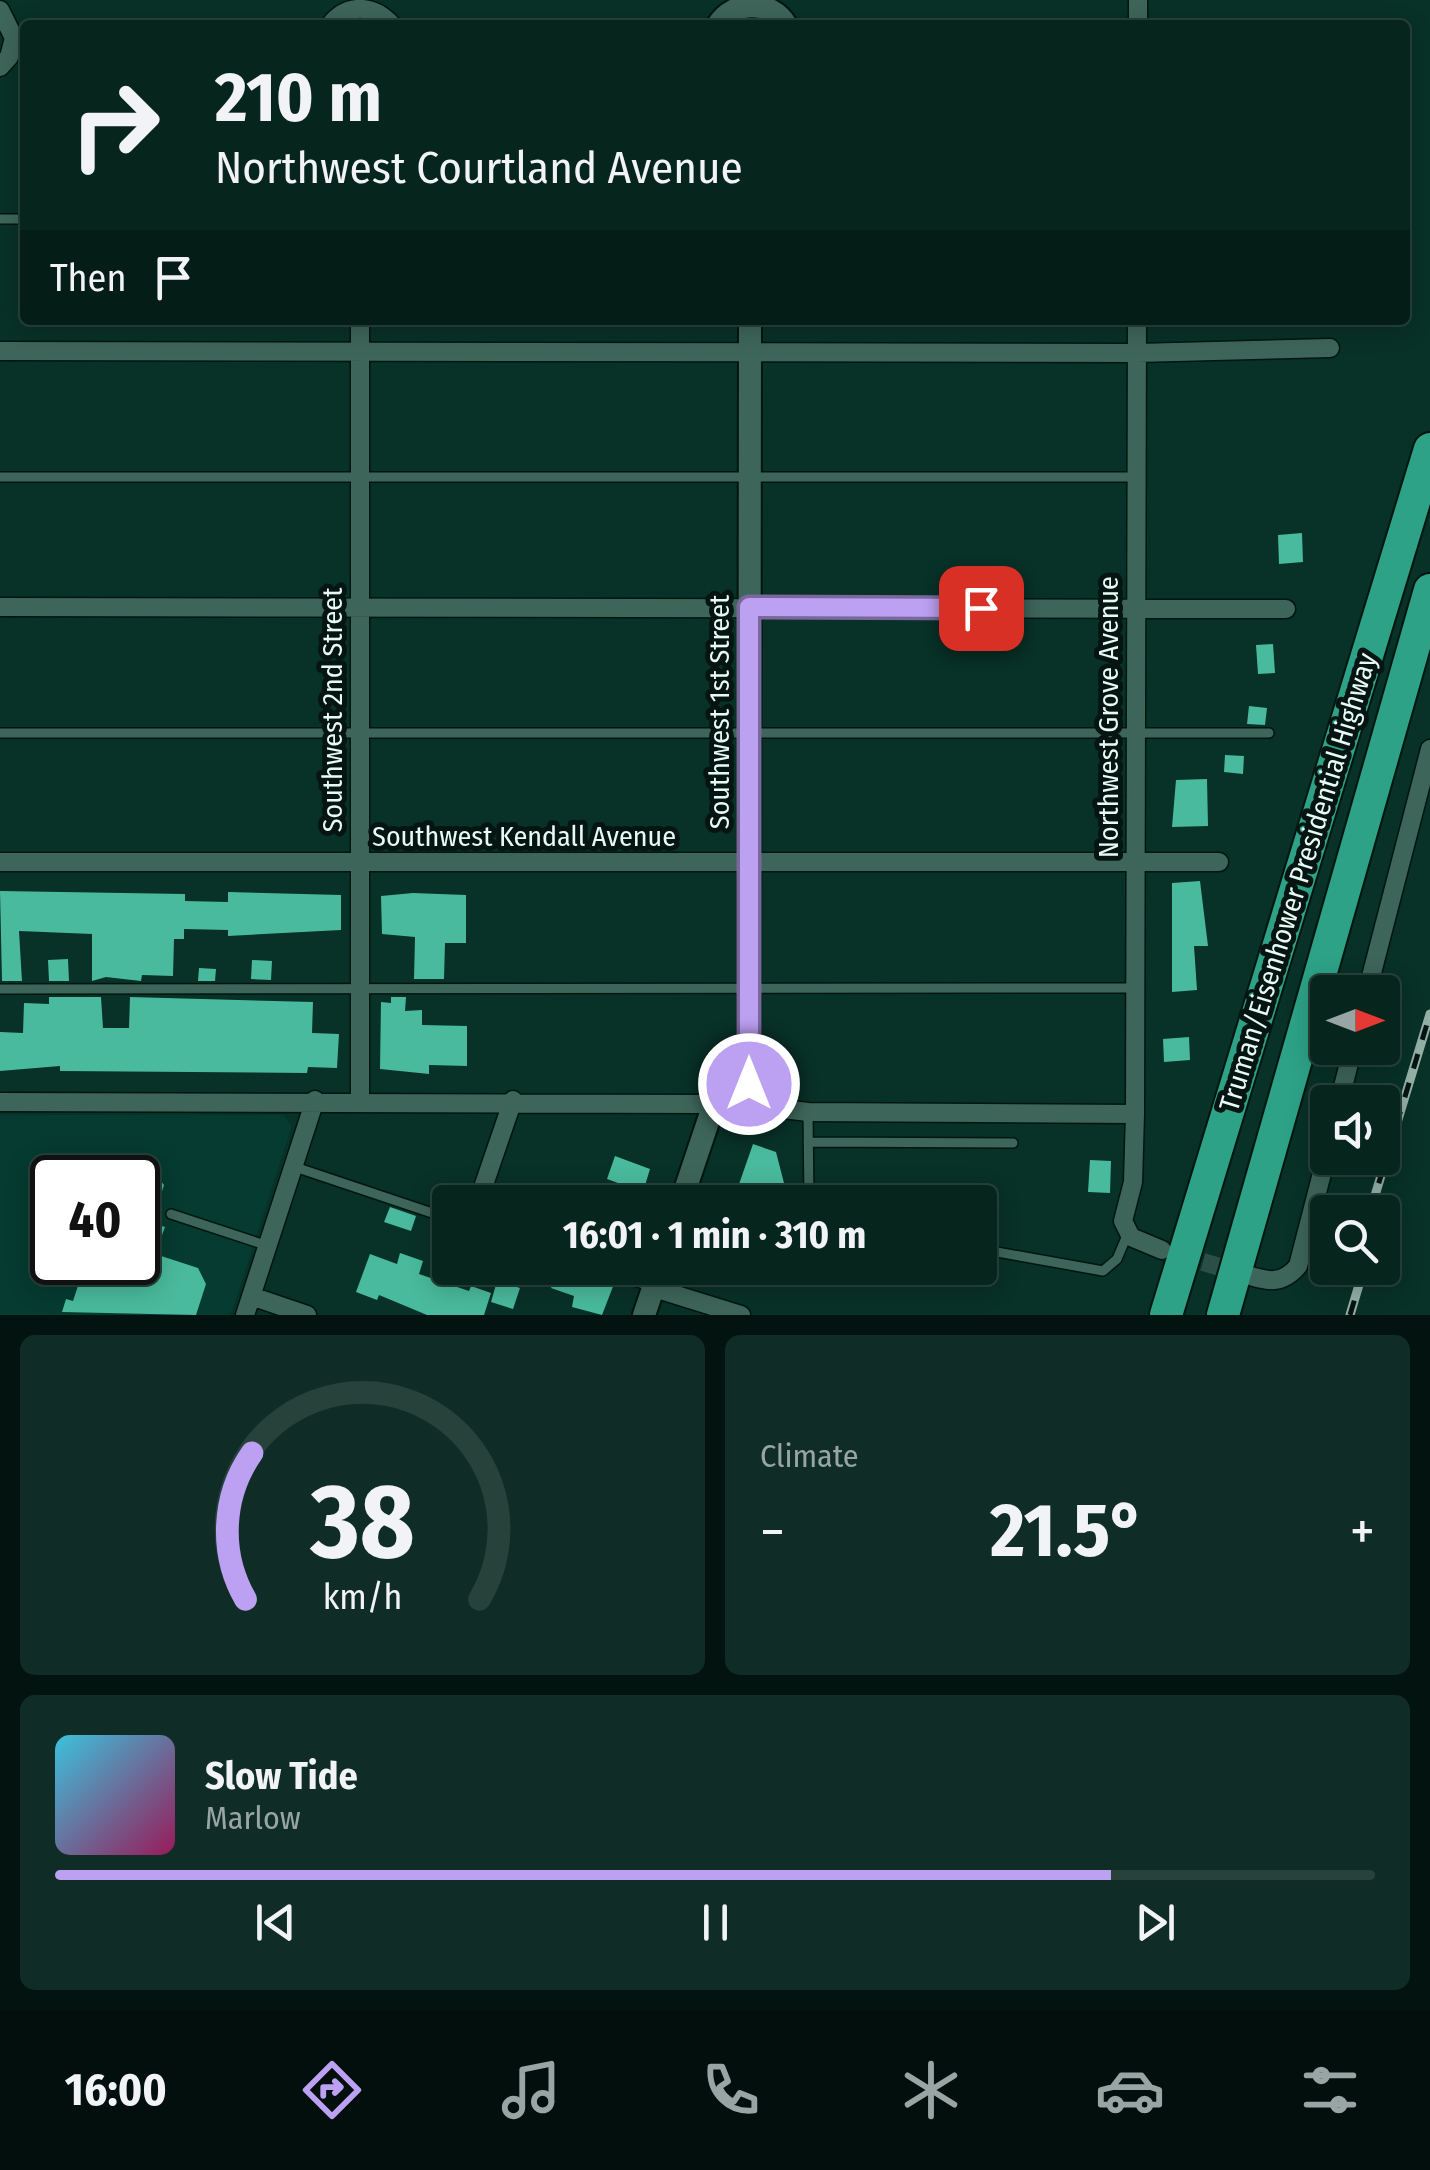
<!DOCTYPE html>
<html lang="en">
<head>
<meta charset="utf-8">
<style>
	:root { --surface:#06251d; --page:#0f2d26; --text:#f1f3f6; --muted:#98a5a4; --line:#27423b; --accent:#bca0f2 }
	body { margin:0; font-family:"Fira Sans Condensed",sans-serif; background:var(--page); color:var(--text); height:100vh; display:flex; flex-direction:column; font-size:38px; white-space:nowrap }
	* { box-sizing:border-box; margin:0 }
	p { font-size:32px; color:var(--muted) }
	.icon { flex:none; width:55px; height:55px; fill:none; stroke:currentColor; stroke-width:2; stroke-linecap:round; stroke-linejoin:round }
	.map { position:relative; height:1315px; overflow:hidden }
	.sheet { display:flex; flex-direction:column; gap:20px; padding:20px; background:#031410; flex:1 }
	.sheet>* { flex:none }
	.top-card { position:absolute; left:20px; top:20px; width:1390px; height:305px; border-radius:10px; box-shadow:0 5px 25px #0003,0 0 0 2px var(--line); background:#06251d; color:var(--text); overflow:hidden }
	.needle { width:65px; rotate:90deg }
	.fabs { position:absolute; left:1310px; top:975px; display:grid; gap:20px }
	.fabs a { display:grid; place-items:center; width:90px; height:90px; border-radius:10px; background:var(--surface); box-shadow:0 5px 25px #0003,0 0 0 2px var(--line); font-size:50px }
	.speed { position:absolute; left:30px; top:1155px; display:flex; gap:20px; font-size:50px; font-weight:700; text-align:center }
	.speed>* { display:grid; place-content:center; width:130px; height:130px; border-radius:50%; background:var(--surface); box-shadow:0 5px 25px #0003,0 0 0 2px var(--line); line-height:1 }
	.speed .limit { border:5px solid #111; border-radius:15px; background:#fff; color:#111 }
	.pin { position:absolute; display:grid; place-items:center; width:85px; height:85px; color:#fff; margin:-42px; border-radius:20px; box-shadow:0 5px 15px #0006 }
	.me { position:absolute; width:110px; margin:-55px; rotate:0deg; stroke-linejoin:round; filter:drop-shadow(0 0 8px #0008) }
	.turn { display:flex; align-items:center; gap:35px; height:210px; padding:0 30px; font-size:45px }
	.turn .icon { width:130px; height:130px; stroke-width:2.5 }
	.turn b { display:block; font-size:70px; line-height:85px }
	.then { display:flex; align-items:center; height:95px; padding:0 30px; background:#0003; gap:20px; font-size:38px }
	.big { font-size:75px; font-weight:700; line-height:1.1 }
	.sheet .tile { flex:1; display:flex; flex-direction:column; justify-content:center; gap:15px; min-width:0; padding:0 35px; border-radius:15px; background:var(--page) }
	.sheet .dial { align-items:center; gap:0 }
	.dial svg { height:260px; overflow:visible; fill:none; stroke:var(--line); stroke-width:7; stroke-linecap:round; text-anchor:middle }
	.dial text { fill:var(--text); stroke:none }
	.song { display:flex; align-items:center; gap:30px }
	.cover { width:120px; height:120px; border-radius:15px; background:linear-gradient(135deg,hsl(190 70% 55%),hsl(330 70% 35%)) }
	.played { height:10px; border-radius:5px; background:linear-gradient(90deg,var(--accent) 80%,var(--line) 80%) }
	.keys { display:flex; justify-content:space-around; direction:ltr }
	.heat { display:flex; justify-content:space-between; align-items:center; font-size:55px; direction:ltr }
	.sheet .tiles { flex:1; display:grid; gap:20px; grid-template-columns:1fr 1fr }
	.tile:last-child { grid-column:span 2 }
	.trip { position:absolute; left:432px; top:1185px; width:565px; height:100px; border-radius:10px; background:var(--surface); box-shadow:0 5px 25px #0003,0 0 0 2px var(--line); font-weight:700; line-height:100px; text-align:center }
	.dock { display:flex; height:160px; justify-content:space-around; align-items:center; background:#020f0c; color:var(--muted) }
	.dock .icon { width:70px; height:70px }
	.dock .on { color:var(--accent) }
	.dock b { font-size:45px; color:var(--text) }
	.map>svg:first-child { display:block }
	.built { fill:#053b30; fill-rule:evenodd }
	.building { fill:#49ba9d }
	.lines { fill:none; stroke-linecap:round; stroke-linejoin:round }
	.minor-tunnel { stroke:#294f46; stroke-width:18; stroke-dasharray:18 9; stroke-linecap:butt }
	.service-casing { stroke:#001710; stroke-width:12 }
	.minor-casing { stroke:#001710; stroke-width:21 }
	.tertiary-casing { stroke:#001710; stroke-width:26 }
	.motorway-casing { stroke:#001710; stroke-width:36 }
	.service { stroke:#3e6559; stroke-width:9 }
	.minor { stroke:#3e6559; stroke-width:18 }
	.tertiary { stroke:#3e6559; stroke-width:22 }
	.motorway { stroke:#2da287; stroke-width:32 }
	.rail-casing { stroke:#93b0a7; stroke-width:9 }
	.rail { stroke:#061511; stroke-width:5; stroke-dasharray:15; stroke-linecap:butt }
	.route-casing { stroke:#7a689d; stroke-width:25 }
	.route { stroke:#bca0f2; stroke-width:18 }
	.labels { text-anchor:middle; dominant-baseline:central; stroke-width:10; stroke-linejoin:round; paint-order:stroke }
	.street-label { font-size:28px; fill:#e6fbf3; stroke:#061511 }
</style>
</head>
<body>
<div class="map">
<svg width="1430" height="1315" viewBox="0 0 1430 1315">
	<rect width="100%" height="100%" fill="#083127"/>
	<path class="built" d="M0,1115H283L292,1126L231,1315H0ZM52,1178H138V1262H52Z"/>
	<path class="building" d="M1302,533L1303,562L1279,564L1278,535Z
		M1273,644L1275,673L1258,674L1256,645Z
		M1249,706L1267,708L1265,725L1247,724Z
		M1225,755L1244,756L1243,774L1224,772Z
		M1207,779L1208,826L1172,827L1176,780Z
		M1200,881L1208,946H1194L1197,990L1172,992V883Z
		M0,891L185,894V901L228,902V892L341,895V930L228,936V930L184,929V939H174L173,976L142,975L141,981L106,977L92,981V934L19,931L22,981H2Z
		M413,893L466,895V943H445L444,979H414L415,937L382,934L381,896Z
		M68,959L69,981H49L48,960Z
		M252,960L272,961L271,980L251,979Z
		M199,968L216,969L215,981H198Z
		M49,997H101L103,1028H129L130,997L313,1002L312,1033L339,1034L337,1068L308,1067L307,1073L60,1071V1066L0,1071V1032L23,1033L24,1003L49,1004Z
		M391,997H406L405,1011L422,1010V1025L467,1026V1066L429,1065V1074L380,1069L381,1002L391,1003Z
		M1189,1037L1190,1060L1164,1062L1163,1039Z
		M753,1144L776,1152L785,1187L780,1185L775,1200L738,1187Z
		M99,1156L156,1175L164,1185L152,1223L165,1227L155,1254L198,1268L206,1284L196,1315L62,1312L66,1299L73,1301L86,1262H138V1178H86L93,1158Z
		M615,1156L650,1169L643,1192L607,1179Z
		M1090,1160L1111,1161L1110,1193L1088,1192Z
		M390,1207L416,1216L411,1231L384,1222Z
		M400,1253L423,1261L419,1274L469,1291L471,1286L491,1293L484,1315H427L379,1295L377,1300L356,1292L370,1254L397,1264Z
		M559,1271L614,1284L602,1315L572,1307L574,1296L551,1288Z
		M497,1281L520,1288L513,1309L491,1302Z"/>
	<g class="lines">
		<path class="minor-tunnel" d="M1177,1254L1243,1274"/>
		<defs>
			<path id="service" d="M0,219H25
				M0,477H1136
				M0,733H1269
				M0,989L1136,988
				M808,1112L809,1202
				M808,1142L1013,1143
				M295,1167L450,1219
				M171,1214L268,1246
				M980,1249L1103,1271L1117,1259L1128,1233
				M594,1268L653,1287"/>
			<path id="minor" d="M0,10L14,38L9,57L0,67
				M330,25C348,2 374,5 392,25
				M1138,25V0
				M360,320V1101
				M1137,320L1135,1114L1133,1182L1123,1221L1131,1237L1162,1250
				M0,351L1137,353L1330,348
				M0,607L1286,609
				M0,862H1219
				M1367,992L1430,749
				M0,1102L714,1104
				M1339,1102L1353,1048
				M749,1105L808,1112L1135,1114
				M478,1202L513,1100
				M1244,1274C1267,1281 1281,1286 1298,1266L1328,1150
				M654,1288L741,1315
				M251,1296L307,1315
				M245,1315L315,1100"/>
			<path id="tertiary" d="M718,25C733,0 772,0 786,25
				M681,1202L714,1104L749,1105L750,320
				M644,1315L660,1268"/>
			<path id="motorway" d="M1166,1315L1430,449
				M1223,1315L1430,590"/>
		</defs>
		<use href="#service" class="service-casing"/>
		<use href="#minor" class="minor-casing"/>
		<use href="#tertiary" class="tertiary-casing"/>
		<use href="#motorway" class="motorway-casing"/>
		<use href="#service" class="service"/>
		<use href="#minor" class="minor"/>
		<use href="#tertiary" class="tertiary"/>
		<use href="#motorway" class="motorway"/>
		<defs>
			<path id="rail" d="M1370,1212L1430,1014
				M1350,1315L1364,1268"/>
		</defs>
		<use href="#rail" class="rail-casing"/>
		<use href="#rail" class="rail"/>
	</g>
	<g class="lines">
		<defs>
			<path id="route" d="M749,1084V607L981,608"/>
		</defs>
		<use href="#route" class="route-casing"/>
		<use href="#route" class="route"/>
	</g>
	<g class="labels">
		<g class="street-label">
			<text transform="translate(332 710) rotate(-90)">Southwest 2nd Street</text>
			<text transform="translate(719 712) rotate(-90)">Southwest 1st Street</text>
			<text transform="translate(1108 717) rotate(-90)">Northwest Grove Avenue</text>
			<text x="524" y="836">Southwest Kendall Avenue</text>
			<text transform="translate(1298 882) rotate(-73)">Truman/Eisenhower Presidential Highway</text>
		</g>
	</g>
</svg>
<div class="fabs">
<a><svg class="needle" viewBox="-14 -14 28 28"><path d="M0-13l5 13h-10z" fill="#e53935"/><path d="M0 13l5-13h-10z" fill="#98a5a4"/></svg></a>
<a><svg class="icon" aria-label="sound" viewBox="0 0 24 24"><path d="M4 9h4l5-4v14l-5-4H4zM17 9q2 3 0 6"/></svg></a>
<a><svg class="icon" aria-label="search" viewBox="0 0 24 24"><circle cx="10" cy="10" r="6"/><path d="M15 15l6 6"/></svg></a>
</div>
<div class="speed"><div class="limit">40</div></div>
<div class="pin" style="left:981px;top:608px;background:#d93025"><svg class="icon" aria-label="arrive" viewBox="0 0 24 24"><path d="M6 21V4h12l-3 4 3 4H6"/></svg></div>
<svg class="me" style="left:749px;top:1084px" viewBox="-20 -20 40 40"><circle r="17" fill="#bca0f2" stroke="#fff" stroke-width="3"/><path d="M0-11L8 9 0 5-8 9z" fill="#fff"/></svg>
<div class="trip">16:01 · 1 min · 310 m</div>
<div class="top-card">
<div class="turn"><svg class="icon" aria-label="right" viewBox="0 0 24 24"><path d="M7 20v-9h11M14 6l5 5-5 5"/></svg><div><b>210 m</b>Northwest Courtland Avenue</div></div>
<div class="then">Then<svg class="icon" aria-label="arrive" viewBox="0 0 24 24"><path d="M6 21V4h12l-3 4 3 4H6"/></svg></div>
</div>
</div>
<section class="sheet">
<div class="tiles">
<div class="tile dial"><svg viewBox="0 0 100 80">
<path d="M14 69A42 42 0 1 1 86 69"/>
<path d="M14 69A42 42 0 0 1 16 24" stroke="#bca0f2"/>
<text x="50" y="56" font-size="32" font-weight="700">38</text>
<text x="50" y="72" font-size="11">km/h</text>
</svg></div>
<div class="tile"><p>Climate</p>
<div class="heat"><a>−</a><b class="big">21.5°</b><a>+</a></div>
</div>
<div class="tile">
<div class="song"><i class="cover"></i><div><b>Slow Tide</b><p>Marlow</p></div></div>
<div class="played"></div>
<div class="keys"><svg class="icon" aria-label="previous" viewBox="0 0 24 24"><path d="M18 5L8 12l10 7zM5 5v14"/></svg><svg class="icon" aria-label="pause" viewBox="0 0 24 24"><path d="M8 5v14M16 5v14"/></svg><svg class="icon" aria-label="next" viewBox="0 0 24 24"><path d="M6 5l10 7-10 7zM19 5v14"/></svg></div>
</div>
</div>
</section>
<nav class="dock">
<b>16:00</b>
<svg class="icon on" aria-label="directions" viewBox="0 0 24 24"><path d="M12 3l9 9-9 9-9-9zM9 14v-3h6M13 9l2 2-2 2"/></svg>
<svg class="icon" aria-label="music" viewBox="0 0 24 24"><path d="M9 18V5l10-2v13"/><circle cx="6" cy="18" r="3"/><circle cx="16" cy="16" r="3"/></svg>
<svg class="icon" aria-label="phone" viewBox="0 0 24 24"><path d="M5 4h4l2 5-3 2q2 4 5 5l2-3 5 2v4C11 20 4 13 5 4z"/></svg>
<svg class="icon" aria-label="climate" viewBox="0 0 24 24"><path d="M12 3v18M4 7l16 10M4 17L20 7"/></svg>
<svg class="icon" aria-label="car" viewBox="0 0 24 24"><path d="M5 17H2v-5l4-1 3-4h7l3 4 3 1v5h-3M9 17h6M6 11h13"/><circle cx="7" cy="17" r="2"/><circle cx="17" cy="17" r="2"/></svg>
<svg class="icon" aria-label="filters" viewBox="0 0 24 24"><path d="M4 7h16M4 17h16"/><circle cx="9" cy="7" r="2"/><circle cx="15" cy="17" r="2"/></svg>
</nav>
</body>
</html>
